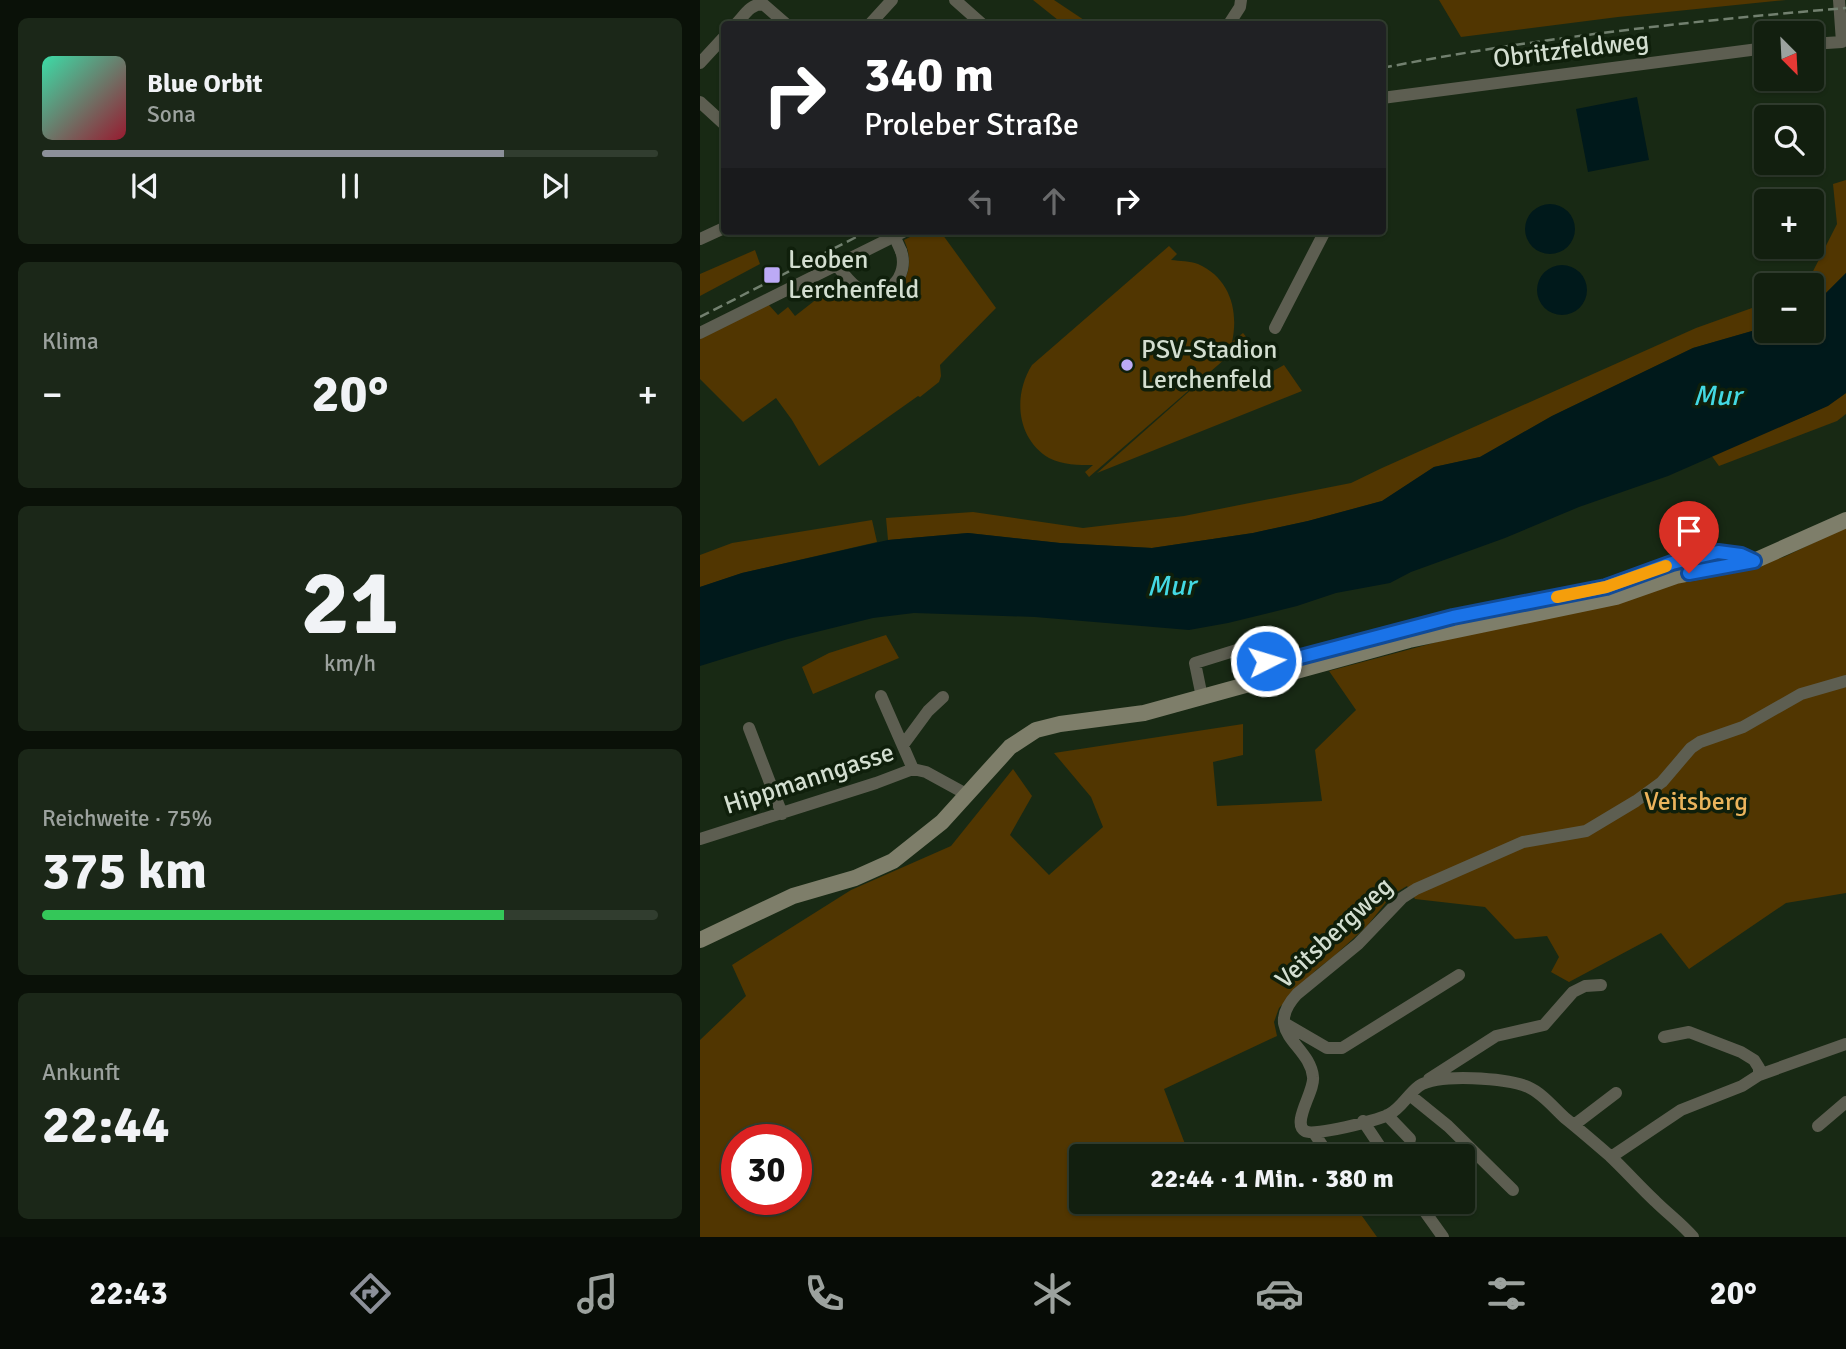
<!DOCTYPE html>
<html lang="de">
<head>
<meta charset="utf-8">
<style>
	:root { --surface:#121f0f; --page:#1b2718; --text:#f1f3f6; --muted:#9ca29e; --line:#313d2f; --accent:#8c9099 }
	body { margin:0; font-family:Signika,sans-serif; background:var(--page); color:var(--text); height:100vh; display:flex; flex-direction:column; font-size:26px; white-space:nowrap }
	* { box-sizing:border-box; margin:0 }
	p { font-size:23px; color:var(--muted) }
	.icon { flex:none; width:38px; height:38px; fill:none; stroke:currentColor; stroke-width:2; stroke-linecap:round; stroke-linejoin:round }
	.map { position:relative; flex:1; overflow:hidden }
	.side { display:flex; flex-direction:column; gap:18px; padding:18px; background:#0a1108; width:700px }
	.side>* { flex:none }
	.banner { position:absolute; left:21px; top:21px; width:665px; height:214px; border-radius:7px; box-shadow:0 2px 5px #0004,0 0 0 2px var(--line); background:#202124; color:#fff; overflow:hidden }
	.needle { width:46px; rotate:156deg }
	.tools { position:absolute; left:1054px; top:21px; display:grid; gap:14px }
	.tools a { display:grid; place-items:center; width:70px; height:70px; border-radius:7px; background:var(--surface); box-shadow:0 2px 5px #0004,0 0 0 2px var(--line); font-size:35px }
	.speed { position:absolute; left:21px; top:1124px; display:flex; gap:14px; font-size:35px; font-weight:700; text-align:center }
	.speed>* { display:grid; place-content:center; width:91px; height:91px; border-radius:50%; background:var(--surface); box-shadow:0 2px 5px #0004,0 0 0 2px var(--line); line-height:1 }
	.speed .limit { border:10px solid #d22; background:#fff; color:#111 }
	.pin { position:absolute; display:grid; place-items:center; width:60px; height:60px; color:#fff; margin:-72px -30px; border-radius:50% 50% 50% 0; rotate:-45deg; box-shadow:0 0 7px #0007 }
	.pin .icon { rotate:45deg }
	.me { position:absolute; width:77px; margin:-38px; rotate:85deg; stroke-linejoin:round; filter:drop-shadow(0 0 5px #0008) }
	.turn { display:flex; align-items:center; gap:24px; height:147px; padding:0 28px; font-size:32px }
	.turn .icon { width:91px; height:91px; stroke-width:2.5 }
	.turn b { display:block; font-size:49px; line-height:60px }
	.lanes { display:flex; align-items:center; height:66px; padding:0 28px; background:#0003; justify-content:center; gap:35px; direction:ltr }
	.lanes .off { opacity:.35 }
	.big { font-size:52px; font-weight:800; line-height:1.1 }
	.side .tile { flex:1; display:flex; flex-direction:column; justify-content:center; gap:10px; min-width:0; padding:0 24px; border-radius:10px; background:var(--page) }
	.side .dial { align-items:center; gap:0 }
	.dial b { font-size:91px; line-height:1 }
	.song { display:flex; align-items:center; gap:21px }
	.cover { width:84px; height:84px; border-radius:10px; background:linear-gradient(135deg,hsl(160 70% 55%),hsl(350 70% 35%)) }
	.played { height:7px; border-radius:4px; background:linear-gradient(90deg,var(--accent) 75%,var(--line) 75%) }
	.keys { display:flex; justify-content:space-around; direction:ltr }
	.heat { display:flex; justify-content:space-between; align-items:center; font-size:38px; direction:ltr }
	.charge { height:10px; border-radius:5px; background:linear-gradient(90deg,#34c759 75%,var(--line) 0) }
	.trip { position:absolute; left:369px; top:1144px; width:406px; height:70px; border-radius:7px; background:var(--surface); box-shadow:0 2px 5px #0004,0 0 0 2px var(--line); font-weight:800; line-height:70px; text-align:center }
	.menu { display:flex; height:112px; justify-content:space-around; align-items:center; background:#070c06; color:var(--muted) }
	.menu .icon { width:49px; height:49px }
	.menu .on { color:var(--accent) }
	.menu b { font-size:32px; color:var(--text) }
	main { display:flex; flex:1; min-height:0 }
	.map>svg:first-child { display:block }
	.green { fill:#513601; fill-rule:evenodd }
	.water { fill:#00191b }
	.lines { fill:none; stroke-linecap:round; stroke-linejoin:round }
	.minor { stroke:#5d5e51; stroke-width:12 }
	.secondary { stroke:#7e7e6a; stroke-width:16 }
	.rail { stroke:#72806f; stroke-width:2.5; stroke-dasharray:10 5; stroke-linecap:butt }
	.minor-bridge { stroke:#5d5e51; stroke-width:12 }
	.route-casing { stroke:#114b97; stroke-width:18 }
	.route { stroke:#1a73e8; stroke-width:12 }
	.slow { stroke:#f59e0b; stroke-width:12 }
	.poi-dot { fill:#bcaaf6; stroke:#0f1f0b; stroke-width:2.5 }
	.labels { text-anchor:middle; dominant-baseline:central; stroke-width:7; stroke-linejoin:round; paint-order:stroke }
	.street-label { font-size:26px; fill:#d3ded0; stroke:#0f1f0b }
	.poi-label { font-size:26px; fill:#d3ded0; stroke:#0f1f0b; text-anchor:start }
	.park-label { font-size:26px; fill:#ebb45c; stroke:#0f1f0b }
	.water-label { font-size:28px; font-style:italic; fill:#43d9e3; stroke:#0f1f0b }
</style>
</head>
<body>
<main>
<section class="side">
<div class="tile">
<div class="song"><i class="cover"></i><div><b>Blue Orbit</b><p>Sona</p></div></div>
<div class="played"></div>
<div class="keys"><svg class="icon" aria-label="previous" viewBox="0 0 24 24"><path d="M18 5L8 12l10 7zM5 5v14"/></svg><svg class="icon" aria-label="pause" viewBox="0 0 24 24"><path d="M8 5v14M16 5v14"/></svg><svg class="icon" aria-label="next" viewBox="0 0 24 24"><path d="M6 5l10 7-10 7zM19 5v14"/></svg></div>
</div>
<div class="tile"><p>Klima</p>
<div class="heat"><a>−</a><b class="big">20°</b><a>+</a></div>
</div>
<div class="tile dial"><b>21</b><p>km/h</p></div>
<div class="tile"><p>Reichweite · 75%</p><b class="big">375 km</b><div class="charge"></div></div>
<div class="tile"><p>Ankunft</p><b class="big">22:44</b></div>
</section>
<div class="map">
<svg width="1146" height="1237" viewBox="0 0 1146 1237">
	<rect width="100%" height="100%" fill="#182914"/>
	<path class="green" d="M333,0H354L390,24H363Z
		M739,0H1086L918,17L761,37Z
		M1146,180V273L1111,308V285H1106L1137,224L1133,184Z
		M222,231H240L296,308L240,365L241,376L239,382L220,397L218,396L119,466L92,420L76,398L43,422L0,379V337L68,304L78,315L88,307L95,316L136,284V277L187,295C210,284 214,262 204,240Z
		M469,246L477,254L471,260C480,261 490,261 498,264C530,278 539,311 532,342L543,333L548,339L389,477L385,472L393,465C379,465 362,465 349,458C316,438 313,395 332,365Z
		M55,250L60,264L0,296V274Z
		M1066,303V327L993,348L852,416L780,457L734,467L682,501L608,521L553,533L452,548L360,543L268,533L188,540L186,518L273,512L383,528L484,516L651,483L682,468L996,328Z
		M584,365L602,391L397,473L493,388L550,384Z
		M1146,393V414L1137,421L1019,466L1011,455C1032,448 1051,437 1072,429C1099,419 1123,410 1146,393Z
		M172,520L177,542L42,573L0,587V555L32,543Z
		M1146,527V893L1086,903L989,969L961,933L869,982L851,972L859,957L847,936L815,939L785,907L715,899L707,886L692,895L667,926L633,957L616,970L579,1008L574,1022L577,1036L464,1089L490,1157H382V1202H652L677,1237H0V1040L46,996L32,965L151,890L251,846L313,769L332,796L310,835L349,875L403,827L391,797L354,753L543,724V755L513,762L517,806L622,801L615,750L656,710L629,671L748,639L1084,557ZM37,1139H96V1199H37Z
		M186,635L199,658L113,694L102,667L129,653Z
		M570,1142L586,1147L615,1151L619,1157H504Z"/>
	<path class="water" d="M937,97L949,160L888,172L876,109Z
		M825 229a25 25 0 1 1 50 0a25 25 0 1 1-50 0Z
		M837 290a25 25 0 1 1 50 0a25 25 0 1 1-50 0Z
		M1146,273V393L1128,406L968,476L879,507L805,538L711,572L690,583L636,593L597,606L528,623L489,630L335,617L214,613L173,618L88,639L0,666V587L42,573L188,540L268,533L360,543L452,548L553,533L608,521L682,501L734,467L780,457L852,416L993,348L1066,327V331H1111V308Z"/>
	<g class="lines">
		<path class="minor" d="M255,0L282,24
			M36,24C44,16 50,4 63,4L86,24
			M170,24L192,0
			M529,24L540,7L541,0
			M1111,44L1142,42L1139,0
			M0,63L24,37
			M682,98L1066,48
			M0,102L24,124
			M0,239L24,228
			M136,265C144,273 150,284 160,289C186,302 210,276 201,251
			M575,328L625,231
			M0,333L205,231
			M181,696L213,769
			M502,697L495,663L553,645L559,647L568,663L574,664L753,617L906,587L972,563L1018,552L1041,555L1054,561
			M49,728L82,814
			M203,745L228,711L243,697
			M0,839L176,783L213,769L226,772L268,795
			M584,1023L627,1048H642L759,975
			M964,1037L989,1032L1041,1052L1054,1060L1059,1068V1075
			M729,1079L796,1036L844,1025L873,992L885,986L901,985
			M711,1096L748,1126L813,1190
			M687,1115L710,1139
			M663,1121L687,1157
			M874,1125L916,1093
			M1118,1126L1146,1102
			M614,1133L630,1157
			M911,1157L981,1110L1042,1086L1059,1075L1146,1044
			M661,1202L666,1209
			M718,1202L743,1237
			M993,1237C982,1224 967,1213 955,1201C939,1186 925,1170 910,1156C895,1143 880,1130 865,1118C854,1108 842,1093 828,1087C806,1078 739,1073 719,1086C707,1095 701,1109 688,1115C677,1120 614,1137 605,1131C591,1123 615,1091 613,1077C610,1044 561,1033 597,994L658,944L702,898L716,889L823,842L886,831L936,801L962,782L991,748L1000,742L1043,727L1101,694L1146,681"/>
		<path class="secondary" d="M0,940L93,896L155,878L193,861L242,822L310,747L336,730L360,724L444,713L709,640L916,597L976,576L1054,561L1146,520"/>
		<path class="rail" d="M682,68C835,38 991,21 1146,8
			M0,317L168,231"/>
		<path class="minor-bridge" d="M192,231L201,251"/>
	</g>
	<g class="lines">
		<defs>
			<path id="route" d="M566,661L574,664L753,617L906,587L972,563L1018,552L1041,555L1054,561L989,573"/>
		</defs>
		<use href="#route" class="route-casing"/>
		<use href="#route" class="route"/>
		<path class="slow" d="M857,597L906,587L966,566"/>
	</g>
	<g class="poi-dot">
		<rect x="63" y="266" width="18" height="18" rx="3.5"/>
		<circle cx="427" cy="365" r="7"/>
	</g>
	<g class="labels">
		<g class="street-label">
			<text transform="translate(871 50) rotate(-7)">Obritzfeldweg</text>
			<text transform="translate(109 779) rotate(-18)">Hippmanngasse</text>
			<text transform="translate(634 933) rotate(-43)">Veitsbergweg</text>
		</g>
		<g class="poi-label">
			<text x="88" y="260">Leoben<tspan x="88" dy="30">Lerchenfeld</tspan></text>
			<text x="441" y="350">PSV-Stadion<tspan x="441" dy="30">Lerchenfeld</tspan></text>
		</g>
		<g class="park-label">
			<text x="996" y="802">Veitsberg</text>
		</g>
		<g class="water-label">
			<text x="1017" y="396">Mur</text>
			<text transform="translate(471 586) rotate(-1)">Mur</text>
		</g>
	</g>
</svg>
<div class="tools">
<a><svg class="needle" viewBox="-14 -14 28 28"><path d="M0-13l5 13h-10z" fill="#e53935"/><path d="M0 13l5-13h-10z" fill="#9ca29e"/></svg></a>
<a><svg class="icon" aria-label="search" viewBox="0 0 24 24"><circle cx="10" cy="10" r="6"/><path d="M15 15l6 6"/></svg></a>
<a>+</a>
<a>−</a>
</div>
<div class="speed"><div class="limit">30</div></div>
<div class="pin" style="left:989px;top:573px;background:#d93025"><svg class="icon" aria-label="arrive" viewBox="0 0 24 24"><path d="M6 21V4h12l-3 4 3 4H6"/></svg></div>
<svg class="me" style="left:566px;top:661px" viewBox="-20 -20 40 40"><circle r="17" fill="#1a73e8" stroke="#fff" stroke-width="3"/><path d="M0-11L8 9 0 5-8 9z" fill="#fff"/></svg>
<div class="trip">22:44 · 1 Min. · 380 m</div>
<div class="banner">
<div class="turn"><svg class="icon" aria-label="right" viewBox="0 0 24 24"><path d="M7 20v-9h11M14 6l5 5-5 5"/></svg><div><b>340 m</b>Proleber Straße</div></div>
<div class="lanes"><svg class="icon off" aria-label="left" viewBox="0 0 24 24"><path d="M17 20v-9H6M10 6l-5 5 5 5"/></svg><svg class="icon off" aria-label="ahead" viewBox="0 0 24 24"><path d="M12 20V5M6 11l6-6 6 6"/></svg><svg class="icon" aria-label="right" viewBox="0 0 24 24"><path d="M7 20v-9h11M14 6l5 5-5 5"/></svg></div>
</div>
</div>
</main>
<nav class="menu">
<b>22:43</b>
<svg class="icon on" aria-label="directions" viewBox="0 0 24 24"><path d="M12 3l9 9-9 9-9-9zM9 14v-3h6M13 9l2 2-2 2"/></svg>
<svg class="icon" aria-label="music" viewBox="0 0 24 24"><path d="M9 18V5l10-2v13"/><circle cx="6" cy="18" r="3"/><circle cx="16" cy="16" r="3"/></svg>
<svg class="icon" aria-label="phone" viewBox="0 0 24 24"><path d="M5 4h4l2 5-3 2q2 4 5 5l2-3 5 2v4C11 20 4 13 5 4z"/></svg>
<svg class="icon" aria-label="climate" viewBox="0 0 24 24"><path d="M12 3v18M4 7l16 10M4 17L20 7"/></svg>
<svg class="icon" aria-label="car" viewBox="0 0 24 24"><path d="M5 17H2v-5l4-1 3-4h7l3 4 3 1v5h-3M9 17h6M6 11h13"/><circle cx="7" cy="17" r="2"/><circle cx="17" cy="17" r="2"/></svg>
<svg class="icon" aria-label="filters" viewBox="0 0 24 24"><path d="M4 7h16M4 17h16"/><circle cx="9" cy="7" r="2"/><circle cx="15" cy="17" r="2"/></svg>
<b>20°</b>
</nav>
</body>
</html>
